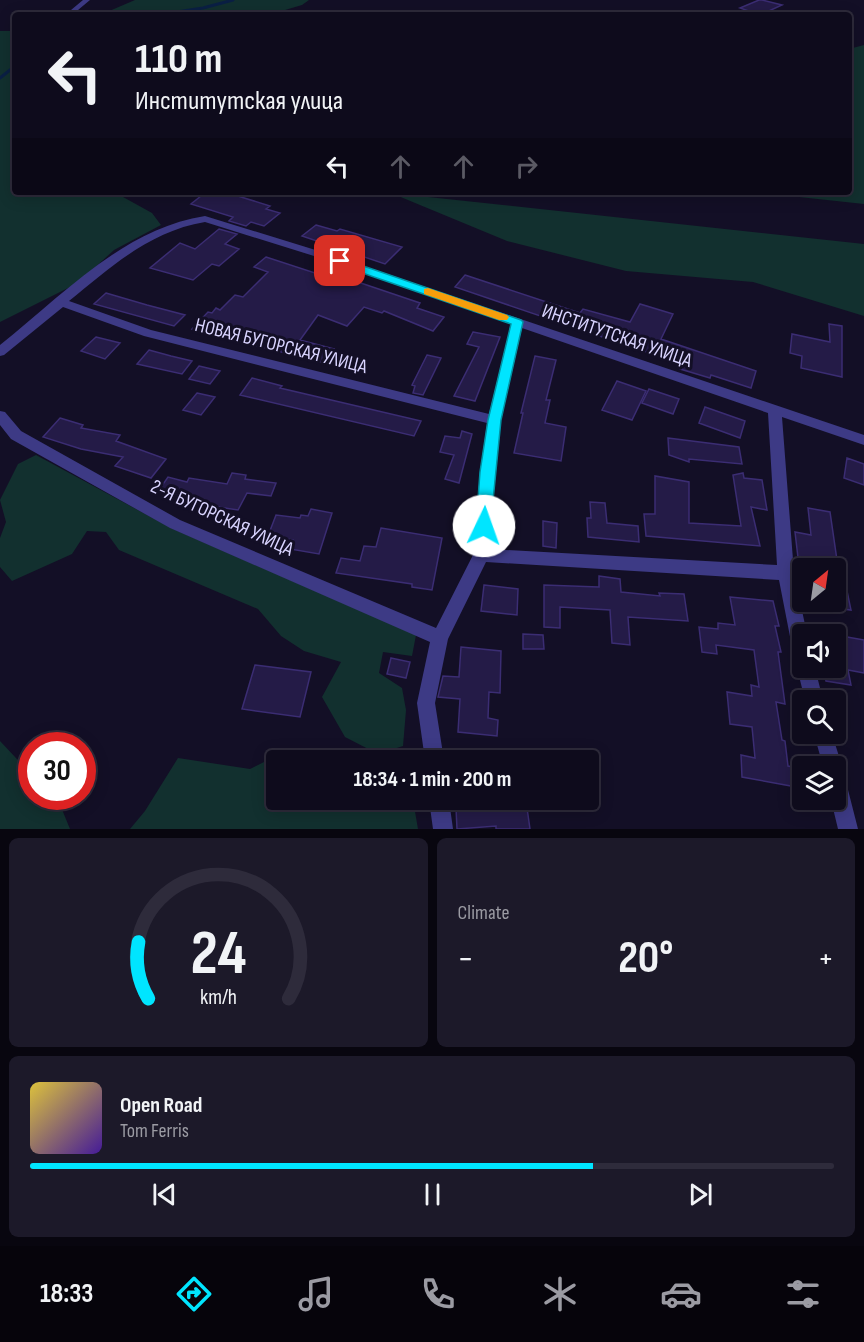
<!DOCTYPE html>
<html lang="en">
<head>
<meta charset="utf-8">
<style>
	:root { --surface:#0e0b1c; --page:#1c1929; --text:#f1f3f6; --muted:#9b9ba3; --line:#2e2b3b; --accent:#00e5ff }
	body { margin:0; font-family:"Sofia Sans Condensed",sans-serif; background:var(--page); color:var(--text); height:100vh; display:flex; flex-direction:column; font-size:22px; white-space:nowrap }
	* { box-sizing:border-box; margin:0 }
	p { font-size:20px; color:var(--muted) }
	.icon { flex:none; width:33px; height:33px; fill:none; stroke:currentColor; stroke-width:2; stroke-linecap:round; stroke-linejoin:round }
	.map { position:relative; height:829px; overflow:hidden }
	.side { display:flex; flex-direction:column; gap:9px; padding:9px; background:#08060f; flex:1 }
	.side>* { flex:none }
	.banner { position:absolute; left:12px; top:12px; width:840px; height:183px; border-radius:6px; box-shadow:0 3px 15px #0003,0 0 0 2px var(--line); background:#0e0b1c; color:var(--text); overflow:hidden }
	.needle { width:39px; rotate:29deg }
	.buttons { position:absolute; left:792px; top:558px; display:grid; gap:12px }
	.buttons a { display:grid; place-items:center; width:54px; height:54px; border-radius:6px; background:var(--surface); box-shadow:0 3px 15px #0003,0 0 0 2px var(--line); font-size:30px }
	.speed { position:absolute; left:18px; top:732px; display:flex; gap:12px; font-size:30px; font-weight:700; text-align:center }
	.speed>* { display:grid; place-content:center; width:78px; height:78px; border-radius:50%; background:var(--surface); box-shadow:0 3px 15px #0003,0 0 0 2px var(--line); line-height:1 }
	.speed .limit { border:9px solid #d22; background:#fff; color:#111 }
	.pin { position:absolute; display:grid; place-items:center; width:51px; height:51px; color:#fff; margin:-26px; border-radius:12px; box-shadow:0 3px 9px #0006 }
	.me { position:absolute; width:66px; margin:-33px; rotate:3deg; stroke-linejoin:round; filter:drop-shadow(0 0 4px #0008) }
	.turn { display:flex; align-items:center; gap:21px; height:126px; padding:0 24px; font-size:27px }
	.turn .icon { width:78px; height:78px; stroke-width:2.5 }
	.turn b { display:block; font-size:42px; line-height:51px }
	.lanes { display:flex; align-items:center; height:57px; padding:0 24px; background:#0003; justify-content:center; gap:30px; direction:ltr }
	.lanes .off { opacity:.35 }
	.big { font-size:45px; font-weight:700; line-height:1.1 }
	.side .card { flex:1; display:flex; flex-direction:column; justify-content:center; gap:9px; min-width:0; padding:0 21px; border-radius:9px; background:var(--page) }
	.side .dial { align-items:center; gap:0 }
	.dial svg { height:156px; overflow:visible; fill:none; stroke:var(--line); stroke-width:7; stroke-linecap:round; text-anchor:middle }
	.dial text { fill:var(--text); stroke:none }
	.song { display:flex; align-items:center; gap:18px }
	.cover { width:72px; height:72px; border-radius:9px; background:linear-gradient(135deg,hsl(50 70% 55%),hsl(260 70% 35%)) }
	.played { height:6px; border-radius:3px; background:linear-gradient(90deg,var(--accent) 70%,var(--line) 70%) }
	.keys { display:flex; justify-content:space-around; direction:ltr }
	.heat { display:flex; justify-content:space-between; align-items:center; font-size:33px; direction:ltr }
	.side .tiles { flex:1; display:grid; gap:9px; grid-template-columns:1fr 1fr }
	.card:last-child { grid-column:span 2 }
	.trip { position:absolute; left:266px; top:750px; width:333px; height:60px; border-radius:6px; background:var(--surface); box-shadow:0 3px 15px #0003,0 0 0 2px var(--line); font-weight:700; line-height:60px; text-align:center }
	.dock { display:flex; height:96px; justify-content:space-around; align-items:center; background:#06040b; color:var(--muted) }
	.dock .icon { width:42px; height:42px }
	.dock .active { color:var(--accent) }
	.dock b { font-size:27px; color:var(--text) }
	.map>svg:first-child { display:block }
	.green { fill:#12302f }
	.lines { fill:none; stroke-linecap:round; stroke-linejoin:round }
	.stream { stroke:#0a1f44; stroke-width:3 }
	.building { fill:#241b47; stroke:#3b2d73; stroke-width:1.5 }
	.minor { fill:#3d3a85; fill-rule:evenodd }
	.route { fill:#00e5ff; stroke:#0095a6; stroke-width:1.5 }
	.slow { fill:#f59e0b }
	.labels { text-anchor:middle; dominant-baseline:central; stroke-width:6; stroke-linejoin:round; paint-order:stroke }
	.street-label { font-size:20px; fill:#d9d4ff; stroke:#130f26 }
</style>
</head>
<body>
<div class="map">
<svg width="864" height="829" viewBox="0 0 864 829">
	<rect width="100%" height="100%" fill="#130f26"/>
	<path class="green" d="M135,0H309L302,5L268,15H100Z
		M0,31H15V192H114L152,213L161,225L114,250L78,283L0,322Z
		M864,45V204L753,192H849V49Z
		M391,193L864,244V316L753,282L626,271L507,241Z
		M36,455L173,529L416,635L412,656L383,652L379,673L402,688L406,710L403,746L378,754L345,737L322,697L341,662L304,651L281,636L258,609L119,550L106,532L87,531L72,554L12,581L0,567V538L6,522L0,500L18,464Z
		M0,741L31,774L32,796L51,797L61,807L70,829H0Z
		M319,752L343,760H276V800H413L418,829H130L145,811L178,758L250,769L278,755Z"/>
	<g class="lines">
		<path class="stream" d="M157,15L203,8L233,0
			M0,78L15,66"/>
	</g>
	<path class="building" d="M759,0H762L782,5L760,15L740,8Z
		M206,192H225L270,206L266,209L280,213L264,226L251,222L246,226L229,221L233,217L191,204Z
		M316,225L337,231L340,229L402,247L385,264L302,236Z
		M219,229L237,234L225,244L239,249L219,266L212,264L193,280L150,268L180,243L195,249Z
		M266,257L327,277L331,273L340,276L420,303L417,308L444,317L433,331L384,311L382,313L364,307L347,326L318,315L300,340L334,349L324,363L192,329L208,312L212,313L216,308L220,310L235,295L243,297L268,272L254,267Z
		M465,275L580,313L583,309L630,322L640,304L673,314L661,339L756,371L751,388L711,375L710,378L680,369L682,364L455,287Z
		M106,293L147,305L185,315L174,326L94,304Z
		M829,324L842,326V377L801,368L802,356L790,353L792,334L830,342Z
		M473,332L500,337L475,401L454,396L479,347L467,344Z
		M96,337L120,343L105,359L81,351Z
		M149,350L171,356L192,361L182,374L137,364Z
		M427,355L441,358L423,395L413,393L415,386L412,385Z
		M535,356L556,360L546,400H550L545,423L566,427L561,461L514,453L523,413H521Z
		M199,366L220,371L210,384L189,379Z
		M252,378L282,386L280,388L421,421L414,436L240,395Z
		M617,381L646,391L632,420L602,410Z
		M649,389L679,399L673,414L642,403Z
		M197,393L215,397L201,415L183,410Z
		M705,407L745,421L740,438L699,423Z
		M60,418L83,425L81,428L120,435L116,441L166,459L151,478L115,466L123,457L81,449L43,437Z
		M462,431L472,434L459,483L445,479L454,455L440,452L445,436L460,438Z
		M668,438L739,447L742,464L689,459V462L669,455Z
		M847,458L864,464V485L844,478Z
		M232,473L246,475L245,479L276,483L271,496L247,493L238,510L178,501L181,495L159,490L168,477L187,482L189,478L227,484Z
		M743,473L744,478L762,480L767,510L751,507L760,546L646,536L644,514H655V476L689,482V523L741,526L733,475Z
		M590,502L605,503L607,523L638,526L639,542L588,537L587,518H591Z
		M808,508L830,512L838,567H842L851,610L836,608V568L799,566L795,532L811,535Z
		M311,509L332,513L319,554L290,549L293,540L268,536L276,515L300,518L301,515L308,516Z
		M543,521L557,523L556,548L543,546Z
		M381,528L442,538L432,590L412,587V584L336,573L341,558L360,561L364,546L376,547Z
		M599,576L620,579L621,592L660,596L659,593L684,594L688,621L628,617L630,645L612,643L610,610L560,607V628L544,627V585L599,587Z
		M484,585L518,589L517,615L481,611Z
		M730,597L773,601L779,626H775L781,652H778L785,704L776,702L782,740L785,741L788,766L799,768L802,788L742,777L741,755L755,758L752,727L730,724L727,692L752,696L751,685L759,687L754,650L716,645L717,654L702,652L699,627L718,629V623L735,625Z
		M523,634L543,635L544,649H523Z
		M836,635L864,640V673L848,670L851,685L826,681L824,668H836Z
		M461,647L501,651L500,693L489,692L488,718L498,720L497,736L458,732L460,699L438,697L443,676L459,677Z
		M391,658L410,662L406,678L387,674Z
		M255,665L311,672L300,717L242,709Z
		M463,800H503L504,808H527L530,829H496V826L457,829L456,808H463Z"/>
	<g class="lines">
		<path class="minor" d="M83,0H90L72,15H65Z
			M205,216L322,252L864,435V445L782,417L794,573L807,634H802V660L796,658L793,652L779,580L486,562L448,639L435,703L444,760H425L417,703L430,642L170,528L11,439L0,425V411L5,412L21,431L180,520L436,628L473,555L480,472L487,423L144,336L63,307L4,355L0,356V345C63,295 123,229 205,216ZM205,222L314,256L511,324L489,414L151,330L69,301C111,267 150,231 205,222ZM522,328L768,413L777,565L489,549L494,472L501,420Z
			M802,661V668H815L823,700H805L797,668Z
			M814,734H832L842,766L838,773L843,775L846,782L858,829H838L831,800H836V766H823Z
			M429,800H449L453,829H433Z"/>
	</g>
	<path class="route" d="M340,258L521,320L523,322L501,420L490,531L484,532L479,531L476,526L480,472L488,420L511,324L336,264V259Z"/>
	<path class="slow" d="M428,288L507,315L509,317L507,320H499L424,294V289Z"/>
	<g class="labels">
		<g class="street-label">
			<text transform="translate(617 336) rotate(19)">ИНСТИТУТСКАЯ УЛИЦА</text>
			<text transform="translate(281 346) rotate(14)">НОВАЯ БУГОРСКАЯ УЛИЦА</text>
			<text transform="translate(222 518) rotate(25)">2-Я БУГОРСКАЯ УЛИЦА</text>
		</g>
	</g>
</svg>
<div class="buttons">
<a><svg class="needle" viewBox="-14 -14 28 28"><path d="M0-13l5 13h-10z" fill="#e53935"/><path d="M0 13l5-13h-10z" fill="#9b9ba3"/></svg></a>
<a><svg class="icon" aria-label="sound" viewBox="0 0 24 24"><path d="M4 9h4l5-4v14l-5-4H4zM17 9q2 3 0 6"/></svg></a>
<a><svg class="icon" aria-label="search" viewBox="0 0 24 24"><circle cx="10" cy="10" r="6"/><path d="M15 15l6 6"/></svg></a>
<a><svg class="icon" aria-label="layers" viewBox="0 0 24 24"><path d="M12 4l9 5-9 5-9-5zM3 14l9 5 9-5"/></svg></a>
</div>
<div class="speed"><div class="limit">30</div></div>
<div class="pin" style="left:340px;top:261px;background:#d93025"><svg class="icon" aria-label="arrive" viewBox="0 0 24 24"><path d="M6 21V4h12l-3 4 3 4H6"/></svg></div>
<svg class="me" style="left:484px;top:526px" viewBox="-20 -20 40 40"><circle r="19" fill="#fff"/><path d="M0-13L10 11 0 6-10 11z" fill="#00e5ff"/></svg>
<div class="trip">18:34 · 1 min · 200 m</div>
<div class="banner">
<div class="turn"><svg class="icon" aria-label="left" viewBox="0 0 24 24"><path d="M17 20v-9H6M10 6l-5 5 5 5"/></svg><div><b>110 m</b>Институтская улица</div></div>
<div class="lanes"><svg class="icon" aria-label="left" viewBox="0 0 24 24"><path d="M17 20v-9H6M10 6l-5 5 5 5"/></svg><svg class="icon off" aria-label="ahead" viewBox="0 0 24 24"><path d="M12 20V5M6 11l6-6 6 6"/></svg><svg class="icon off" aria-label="ahead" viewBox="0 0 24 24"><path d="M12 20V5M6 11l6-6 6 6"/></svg><svg class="icon off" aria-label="right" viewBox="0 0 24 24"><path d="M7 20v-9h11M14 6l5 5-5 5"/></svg></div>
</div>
</div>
<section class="side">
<div class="tiles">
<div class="card dial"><svg viewBox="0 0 100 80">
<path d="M14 69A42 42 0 1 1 86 69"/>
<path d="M14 69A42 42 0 0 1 9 40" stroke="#00e5ff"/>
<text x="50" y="56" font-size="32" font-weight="700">24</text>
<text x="50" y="72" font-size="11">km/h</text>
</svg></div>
<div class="card"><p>Climate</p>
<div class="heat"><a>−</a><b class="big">20°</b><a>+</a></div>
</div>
<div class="card">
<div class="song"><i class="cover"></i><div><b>Open Road</b><p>Tom Ferris</p></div></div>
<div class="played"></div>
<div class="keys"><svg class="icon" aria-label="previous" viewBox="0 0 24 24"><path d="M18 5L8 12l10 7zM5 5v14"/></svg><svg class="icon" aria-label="pause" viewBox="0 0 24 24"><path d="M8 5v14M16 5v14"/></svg><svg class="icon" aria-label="next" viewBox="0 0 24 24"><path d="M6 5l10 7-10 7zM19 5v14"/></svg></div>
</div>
</div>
</section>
<nav class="dock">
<b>18:33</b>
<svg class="icon active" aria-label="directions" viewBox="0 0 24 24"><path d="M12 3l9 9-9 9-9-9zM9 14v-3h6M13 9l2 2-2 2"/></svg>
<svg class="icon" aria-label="music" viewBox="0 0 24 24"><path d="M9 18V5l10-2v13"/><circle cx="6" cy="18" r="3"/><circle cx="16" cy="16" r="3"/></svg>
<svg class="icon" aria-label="phone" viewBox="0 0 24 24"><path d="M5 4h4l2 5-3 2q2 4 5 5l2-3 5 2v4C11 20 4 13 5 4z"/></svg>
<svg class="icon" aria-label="climate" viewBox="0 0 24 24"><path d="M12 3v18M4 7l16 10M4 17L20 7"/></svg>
<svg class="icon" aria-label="car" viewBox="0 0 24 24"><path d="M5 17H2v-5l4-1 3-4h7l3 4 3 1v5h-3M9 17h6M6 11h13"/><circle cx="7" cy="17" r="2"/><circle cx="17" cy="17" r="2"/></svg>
<svg class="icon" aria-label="filters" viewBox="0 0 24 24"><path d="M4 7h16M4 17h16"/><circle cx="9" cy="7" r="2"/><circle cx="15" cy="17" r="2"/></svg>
</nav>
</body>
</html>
